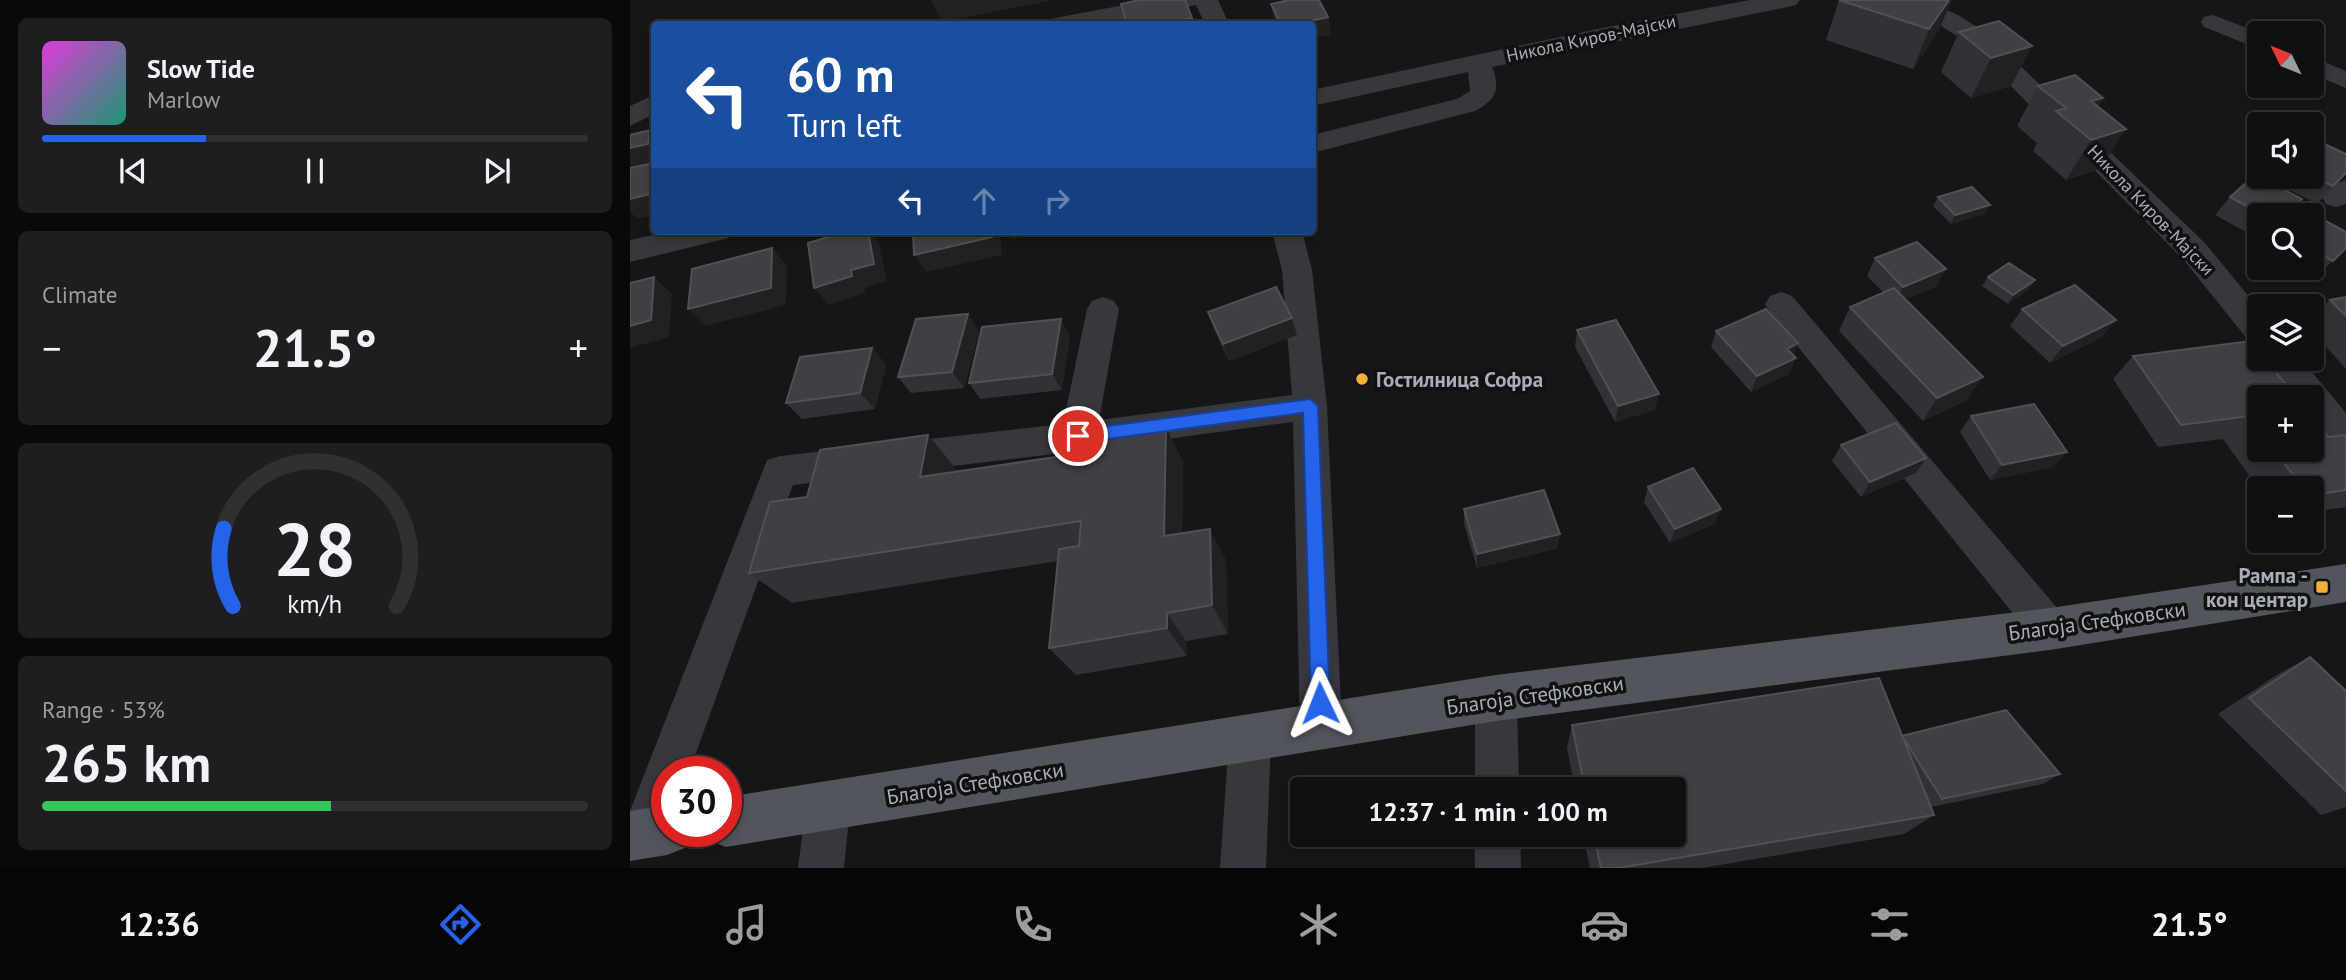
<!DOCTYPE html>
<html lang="en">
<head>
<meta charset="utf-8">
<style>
	:root { --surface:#101012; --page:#1e1e20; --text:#f1f3f6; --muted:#9c9d9f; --line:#303032; --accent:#2563eb }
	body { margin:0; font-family:"PT Sans",sans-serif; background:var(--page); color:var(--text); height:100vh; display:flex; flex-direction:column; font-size:26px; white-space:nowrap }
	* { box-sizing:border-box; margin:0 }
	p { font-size:23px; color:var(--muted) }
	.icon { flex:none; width:38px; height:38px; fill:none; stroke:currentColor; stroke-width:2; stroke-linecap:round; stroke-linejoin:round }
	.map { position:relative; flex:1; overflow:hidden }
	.panel { display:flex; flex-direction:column; gap:18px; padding:18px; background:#09090a; width:630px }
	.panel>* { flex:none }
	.top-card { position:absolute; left:21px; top:21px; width:665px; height:214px; border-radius:7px; box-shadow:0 4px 10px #0003,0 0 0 2px var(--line); background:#1a4fa0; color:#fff; overflow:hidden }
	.needle { width:46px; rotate:313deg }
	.buttons { position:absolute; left:1617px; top:21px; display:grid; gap:14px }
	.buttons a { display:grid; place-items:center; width:77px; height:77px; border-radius:7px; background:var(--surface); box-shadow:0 4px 10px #0003,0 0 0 2px var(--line); font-size:35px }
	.speed { position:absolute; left:21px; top:756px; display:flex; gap:14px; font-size:35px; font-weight:700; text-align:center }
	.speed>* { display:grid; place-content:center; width:91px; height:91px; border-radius:50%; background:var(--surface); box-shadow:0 4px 10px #0003,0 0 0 2px var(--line); line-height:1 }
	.speed .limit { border:10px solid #d22; background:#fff; color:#111 }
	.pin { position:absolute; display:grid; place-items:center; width:60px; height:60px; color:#fff; margin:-30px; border:4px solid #fff; border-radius:50%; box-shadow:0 2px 7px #0007 }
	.me { position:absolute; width:77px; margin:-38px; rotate:358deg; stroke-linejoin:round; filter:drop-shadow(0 0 5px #0008) }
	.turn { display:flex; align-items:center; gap:24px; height:147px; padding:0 21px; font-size:32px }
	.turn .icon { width:91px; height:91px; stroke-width:2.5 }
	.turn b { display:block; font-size:49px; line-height:60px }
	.lanes { display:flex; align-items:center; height:66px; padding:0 21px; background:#0003; justify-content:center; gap:35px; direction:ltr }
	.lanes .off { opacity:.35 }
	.big { font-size:52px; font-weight:700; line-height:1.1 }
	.panel .tile { flex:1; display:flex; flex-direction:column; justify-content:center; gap:10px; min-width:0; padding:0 24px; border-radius:10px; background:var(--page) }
	.panel .dial { align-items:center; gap:0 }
	.dial svg { height:182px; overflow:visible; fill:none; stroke:var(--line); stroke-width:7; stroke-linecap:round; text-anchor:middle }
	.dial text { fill:var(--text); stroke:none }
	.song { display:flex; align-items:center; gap:21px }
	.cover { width:84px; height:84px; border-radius:10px; background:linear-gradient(135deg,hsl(300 70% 55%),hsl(160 70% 35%)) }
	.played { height:7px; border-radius:4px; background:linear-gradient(90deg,var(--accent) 30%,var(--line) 30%) }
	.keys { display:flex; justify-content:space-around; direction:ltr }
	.heat { display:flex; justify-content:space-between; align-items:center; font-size:38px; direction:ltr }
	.charge { height:10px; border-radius:5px; background:linear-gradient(90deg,#34c759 53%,var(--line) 0) }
	.trip { position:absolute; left:660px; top:777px; width:396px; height:70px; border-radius:7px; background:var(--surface); box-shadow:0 4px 10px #0003,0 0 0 2px var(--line); font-weight:700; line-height:70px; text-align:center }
	.menu { display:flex; height:112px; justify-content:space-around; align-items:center; background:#060607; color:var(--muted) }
	.menu .icon { width:49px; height:49px }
	.menu .active { color:var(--accent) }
	.menu b { font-size:32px; color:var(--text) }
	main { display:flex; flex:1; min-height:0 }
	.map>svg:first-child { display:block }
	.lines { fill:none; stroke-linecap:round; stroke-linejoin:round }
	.minor { fill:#37383d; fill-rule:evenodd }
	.major { fill:#53555c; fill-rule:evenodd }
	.wall { fill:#323236 }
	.shaded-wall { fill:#212124 }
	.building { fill:#3f3f44; stroke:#4f5156; stroke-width:2 }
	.route { fill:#2563eb; stroke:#184099; stroke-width:2 }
	.poi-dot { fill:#f2b134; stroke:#111113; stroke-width:2.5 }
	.labels { text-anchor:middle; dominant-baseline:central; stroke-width:7; stroke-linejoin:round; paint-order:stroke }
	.far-street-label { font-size:18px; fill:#a8adb8; stroke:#111113 }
	.poi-label { font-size:21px; font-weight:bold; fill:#a8adb8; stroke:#111113; text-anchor:start }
	.street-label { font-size:21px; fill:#a8adb8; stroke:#111113 }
</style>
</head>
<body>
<main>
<section class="panel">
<div class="tile">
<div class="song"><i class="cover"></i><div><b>Slow Tide</b><p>Marlow</p></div></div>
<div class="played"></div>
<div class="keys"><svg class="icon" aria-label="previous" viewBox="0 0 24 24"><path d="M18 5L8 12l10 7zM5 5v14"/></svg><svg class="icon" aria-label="pause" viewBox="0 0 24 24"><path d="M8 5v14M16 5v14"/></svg><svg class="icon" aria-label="next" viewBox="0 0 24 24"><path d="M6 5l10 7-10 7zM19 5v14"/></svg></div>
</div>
<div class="tile"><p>Climate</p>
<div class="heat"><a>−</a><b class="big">21.5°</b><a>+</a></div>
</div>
<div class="tile dial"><svg viewBox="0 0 100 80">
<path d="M14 69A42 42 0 1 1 86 69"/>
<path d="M14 69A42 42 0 0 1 10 35" stroke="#2563eb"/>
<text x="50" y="56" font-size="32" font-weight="700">28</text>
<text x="50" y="72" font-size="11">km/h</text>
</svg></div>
<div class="tile"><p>Range · 53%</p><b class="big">265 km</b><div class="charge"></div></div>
</section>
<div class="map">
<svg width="1716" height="868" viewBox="0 0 1716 868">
	<rect width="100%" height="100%" fill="#161618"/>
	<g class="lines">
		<path class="minor" d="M521,0H588L599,24H575L566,5L466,24H418L421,19L430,17Z
			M1120,0H1170L1166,5L1158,7L862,67C871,88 866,100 845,111L682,153V135L827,99L840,91L838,72L682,106V90L977,27Z
			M1259,0H1295L1328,15L1355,32L1575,243L1629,309V343L1618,340L1553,259L1337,42L1301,20L1263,5Z
			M1583,15L1630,33L1629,49L1574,27L1571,22L1574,17Z
			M1682,57L1716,71V88L1682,74Z
			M24,95V114L0,126V106Z
			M1716,180V204L1706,207L1696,204L1692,197L1706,183Z
			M41,231H102L98,238L0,262V240Z
			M642,231H672L682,270L697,406L712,727L706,742L691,748L676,742L670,727L663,422L448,451L163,485L59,772H37V831L30,849L14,856L0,850V811L137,460L150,456L433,424L457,309L462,301L473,297L484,301L489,309L469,420L662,395L652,270Z
			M1151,292L1162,296L1434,616L1440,629L1434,642L1420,648L1406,642L1140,312L1135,304L1140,296Z
			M1636,359H1671L1716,413V452L1704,448L1682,421V397H1663Z
			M866,677L881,683L887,698L889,789H845V698L851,683Z
			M620,718L635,724L641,739L636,868H590L599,739L605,724Z
			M198,785L214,791L220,807L214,868H168L176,807L182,791Z
			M844,835H890L891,868H845Z"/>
		<path class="major" d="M1716,564V602L1420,650L866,721L96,847L78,840L75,831H96V797L866,675L1420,608Z
			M37,805V831H61L55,848L37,855L0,861V811Z"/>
	</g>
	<path class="wall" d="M1209,0L1310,28L1283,69L1196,40Z
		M641,4L698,17L701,35L682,24H646Z
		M1369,21L1381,86L1341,98L1311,72L1329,32Z
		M1408,86L1473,98L1468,107L1470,169L1436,180L1403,151L1407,143L1387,126Z
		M1682,138L1716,154V174L1687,204L1640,180L1643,177H1682Z
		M1625,175L1672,199L1666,206L1716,232V248L1685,278L1667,268H1682V215H1629V239L1585,215L1600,197Z
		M1308,197L1355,214L1321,224L1303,206Z
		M1245,258L1306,287L1275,299L1337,400L1293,421L1209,331L1220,307L1254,293L1237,276Z
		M1358,277L1405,280L1399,289L1378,304L1352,286Z
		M1716,297V369L1682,331V317L1700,300Z
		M1392,309L1473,337L1420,363L1380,326Z
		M578,312L667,335L599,361L584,329Z
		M947,330L1025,410L985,422L945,347Z
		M349,331L334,388L281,393L268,377Z
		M1086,331L1163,355L1159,374L1121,392L1081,347Z
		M440,336L432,390L350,399L339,383Z
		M242,348L256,365L245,409L172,419L156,403Z
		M1503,356L1629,397V450H1682L1698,437L1716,435V507L1682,512V488L1629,489L1593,439L1528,447L1483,379Z
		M1341,416L1423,467L1360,480L1330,432Z
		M536,427L553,462L552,533L596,560L598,634L556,641L557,656L446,675L419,648L428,561L162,603L119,573L177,497L327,470V471L453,453Z
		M1211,445L1286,473L1231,497L1202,461Z
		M1018,487L1085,524L1040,543L1014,502Z
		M834,509L928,548L847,568L834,524Z
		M1680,657L1716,691V807L1691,815L1588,714L1648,674Z
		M942,725L1272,736L1430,774L1413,784L1301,807L1304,815L1274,834L1072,868H960L953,835H1043V789H945L937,748Z"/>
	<path class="shaded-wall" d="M301,0H424L312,22Z
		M1319,0H1322L1310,28L1283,69L1299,29Z
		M698,17L701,35L682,39V24H667Z
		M562,18L564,24H533Z
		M1402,46L1381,86L1341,98L1361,58Z
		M1473,98L1452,132L1461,101Z
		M1496,129L1470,169L1436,180L1461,140Z
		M20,130L24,136V164L0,170V148Z
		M24,193V215L7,218L0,212V199Z
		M1360,205L1355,214L1321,224L1325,215Z
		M238,231H240L249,243L257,281L235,288V293L199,305L184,288L221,270Z
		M361,231H370L372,255L296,272L284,255Z
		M379,231H415L383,239Z
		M142,248L157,266L156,305L75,326L58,309Z
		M1316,269L1306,287L1264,304L1273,287Z
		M24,277L42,294L39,337L0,348V326Z
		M1405,280L1399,289L1378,304L1383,295Z
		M338,314L349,331L334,388L322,372Z
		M662,318L667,335L599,361L593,344Z
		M431,319L440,336L432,390L422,374Z
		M1486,320L1473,337L1420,363L1433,346Z
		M1168,343L1162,360L1157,349Z
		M242,348L256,365L245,409L230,393Z
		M1166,358L1159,374L1121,392L1127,376Z
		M1353,377L1337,400L1293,421L1307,398Z
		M1029,394L1025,410L985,422L988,406Z
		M536,427L553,462L552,568L534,536Z
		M298,435L327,470L321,510L290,477Z
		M1437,452L1423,467L1360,480L1372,465Z
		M1296,458L1286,473L1231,497L1240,482Z
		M1091,509L1085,524L1040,543L1045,529Z
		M580,529L596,560L598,634L582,605Z
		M930,534L928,548L847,568V554Z
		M537,613L556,641L557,656L537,628Z"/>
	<path class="building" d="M509,0H555L562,18L533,24H497L491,4Z
		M659,0H689L698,17L667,24H651L641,4Z
		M1209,0H1319L1299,29Z
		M1369,21L1402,46L1361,58L1329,32Z
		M1445,75L1473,98L1461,101L1496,129L1461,140L1426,111L1436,108L1408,86Z
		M20,130L18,144L0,148V135Z
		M1682,138L1716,154V173L1703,186L1682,176Z
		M24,163V193L0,199V168Z
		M1625,175L1672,199L1666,205L1716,232V248L1703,261L1682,249V215H1633L1600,197Z
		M1342,187L1360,205L1325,215L1308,197Z
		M219,231H238L244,264L221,270L222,276L184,288L178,243Z
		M283,231H361L362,237L284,255Z
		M1287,242L1316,269L1273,287L1245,258Z
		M142,248L141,288L58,309L62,269Z
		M1379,263L1405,280L1383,295L1358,277Z
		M24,277L21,320L0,326V283Z
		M1445,285L1486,320L1433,346L1392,309Z
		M646,287L662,318L593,344L578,312Z
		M1264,288L1353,377L1307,398L1220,307Z
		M1716,297V316L1700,300Z
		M1136,309L1168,343L1157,349L1166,358L1127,376L1086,331Z
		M338,314L322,372L268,377L286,319Z
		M431,319L422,374L339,383L352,327Z
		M986,320L1029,394L988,406L947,330Z
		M1621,341L1629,351V359H1635L1666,397H1629V430L1619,416L1551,425L1503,356Z
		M242,348L230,393L156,403L170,357Z
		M1404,404L1437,452L1372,465L1341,416Z
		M1682,417L1698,437L1716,435V490L1682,495V488H1673L1644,450H1682Z
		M1266,423L1296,458L1240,482L1211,445Z
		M536,427L534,536L580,529L582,605L537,613V628L419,648L429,549L449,546L451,521L119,573L140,502L177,497L190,450L298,435L290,477L453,453L454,439Z
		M1063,468L1091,509L1045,529L1018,487Z
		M914,490L930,534L847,554L834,509Z
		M1680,657L1716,691V791L1619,698Z
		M1249,678L1304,815L988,868H971L964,835H1043V789H955L942,725Z
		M1376,710L1430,774L1312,799L1272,736Z"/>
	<path class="route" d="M680,399L688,406L700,703L697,710L690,713L684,710L681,703L673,413L448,443L440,436L448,430Z"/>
	<g class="poi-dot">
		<circle cx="732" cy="379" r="7"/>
		<rect x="1685" y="580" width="14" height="14" rx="3.5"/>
	</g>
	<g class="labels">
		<g class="far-street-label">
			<text transform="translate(961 38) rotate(-12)">Никола Киров-Мајски</text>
			<text transform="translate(1521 210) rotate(46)">Никола Киров-Мајски</text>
		</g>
		<g class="poi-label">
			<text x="746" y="379">Гостилница Софра</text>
			<text x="1678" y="575" text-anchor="end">Рампа -<tspan x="1678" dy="24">кон центар</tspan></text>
		</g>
		<g class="street-label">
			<text transform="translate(1467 621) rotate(-8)">Благоја Стефковски</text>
			<text transform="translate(905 695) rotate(-8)">Благоја Стефковски</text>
			<text transform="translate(345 783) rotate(-9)">Благоја Стефковски</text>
		</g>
	</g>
</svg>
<div class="buttons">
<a><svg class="needle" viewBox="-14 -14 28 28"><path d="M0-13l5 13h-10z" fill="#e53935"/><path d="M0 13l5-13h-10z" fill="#9c9d9f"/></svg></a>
<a><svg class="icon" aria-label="sound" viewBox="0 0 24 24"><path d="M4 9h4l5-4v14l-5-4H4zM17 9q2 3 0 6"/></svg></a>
<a><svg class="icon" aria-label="search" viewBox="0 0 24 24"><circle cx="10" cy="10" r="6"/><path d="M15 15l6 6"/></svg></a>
<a><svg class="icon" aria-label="layers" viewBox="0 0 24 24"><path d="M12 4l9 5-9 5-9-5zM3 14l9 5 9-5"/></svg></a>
<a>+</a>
<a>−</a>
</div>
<div class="speed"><div class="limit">30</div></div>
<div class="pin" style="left:448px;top:436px;background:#d93025"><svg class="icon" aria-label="arrive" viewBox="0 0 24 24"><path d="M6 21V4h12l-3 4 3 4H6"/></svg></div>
<svg class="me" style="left:690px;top:703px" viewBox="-20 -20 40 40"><path d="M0-17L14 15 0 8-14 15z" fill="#2563eb" stroke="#fff" stroke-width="4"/></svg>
<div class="trip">12:37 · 1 min · 100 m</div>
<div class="top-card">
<div class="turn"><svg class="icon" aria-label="left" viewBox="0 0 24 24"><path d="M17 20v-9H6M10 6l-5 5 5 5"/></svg><div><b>60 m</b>Turn left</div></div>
<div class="lanes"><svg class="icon" aria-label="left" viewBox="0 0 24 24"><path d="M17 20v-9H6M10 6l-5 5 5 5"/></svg><svg class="icon off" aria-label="ahead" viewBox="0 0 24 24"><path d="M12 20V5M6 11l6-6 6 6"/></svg><svg class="icon off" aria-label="right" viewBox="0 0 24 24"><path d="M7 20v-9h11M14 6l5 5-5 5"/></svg></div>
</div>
</div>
</main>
<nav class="menu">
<b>12:36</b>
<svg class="icon active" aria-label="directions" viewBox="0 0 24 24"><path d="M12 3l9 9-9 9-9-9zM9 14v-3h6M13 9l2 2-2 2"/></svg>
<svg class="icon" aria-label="music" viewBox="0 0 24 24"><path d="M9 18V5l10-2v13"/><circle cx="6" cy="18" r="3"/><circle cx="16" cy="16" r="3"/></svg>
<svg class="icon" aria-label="phone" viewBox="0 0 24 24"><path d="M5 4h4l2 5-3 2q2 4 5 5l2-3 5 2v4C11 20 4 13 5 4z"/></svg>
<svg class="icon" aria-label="climate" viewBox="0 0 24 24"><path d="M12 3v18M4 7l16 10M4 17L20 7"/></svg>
<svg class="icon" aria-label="car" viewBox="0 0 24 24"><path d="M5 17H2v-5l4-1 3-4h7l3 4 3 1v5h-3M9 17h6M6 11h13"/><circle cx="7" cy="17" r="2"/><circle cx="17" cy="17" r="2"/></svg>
<svg class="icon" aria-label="filters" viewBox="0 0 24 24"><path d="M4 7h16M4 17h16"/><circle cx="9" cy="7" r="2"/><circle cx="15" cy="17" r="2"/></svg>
<b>21.5°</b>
</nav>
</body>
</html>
